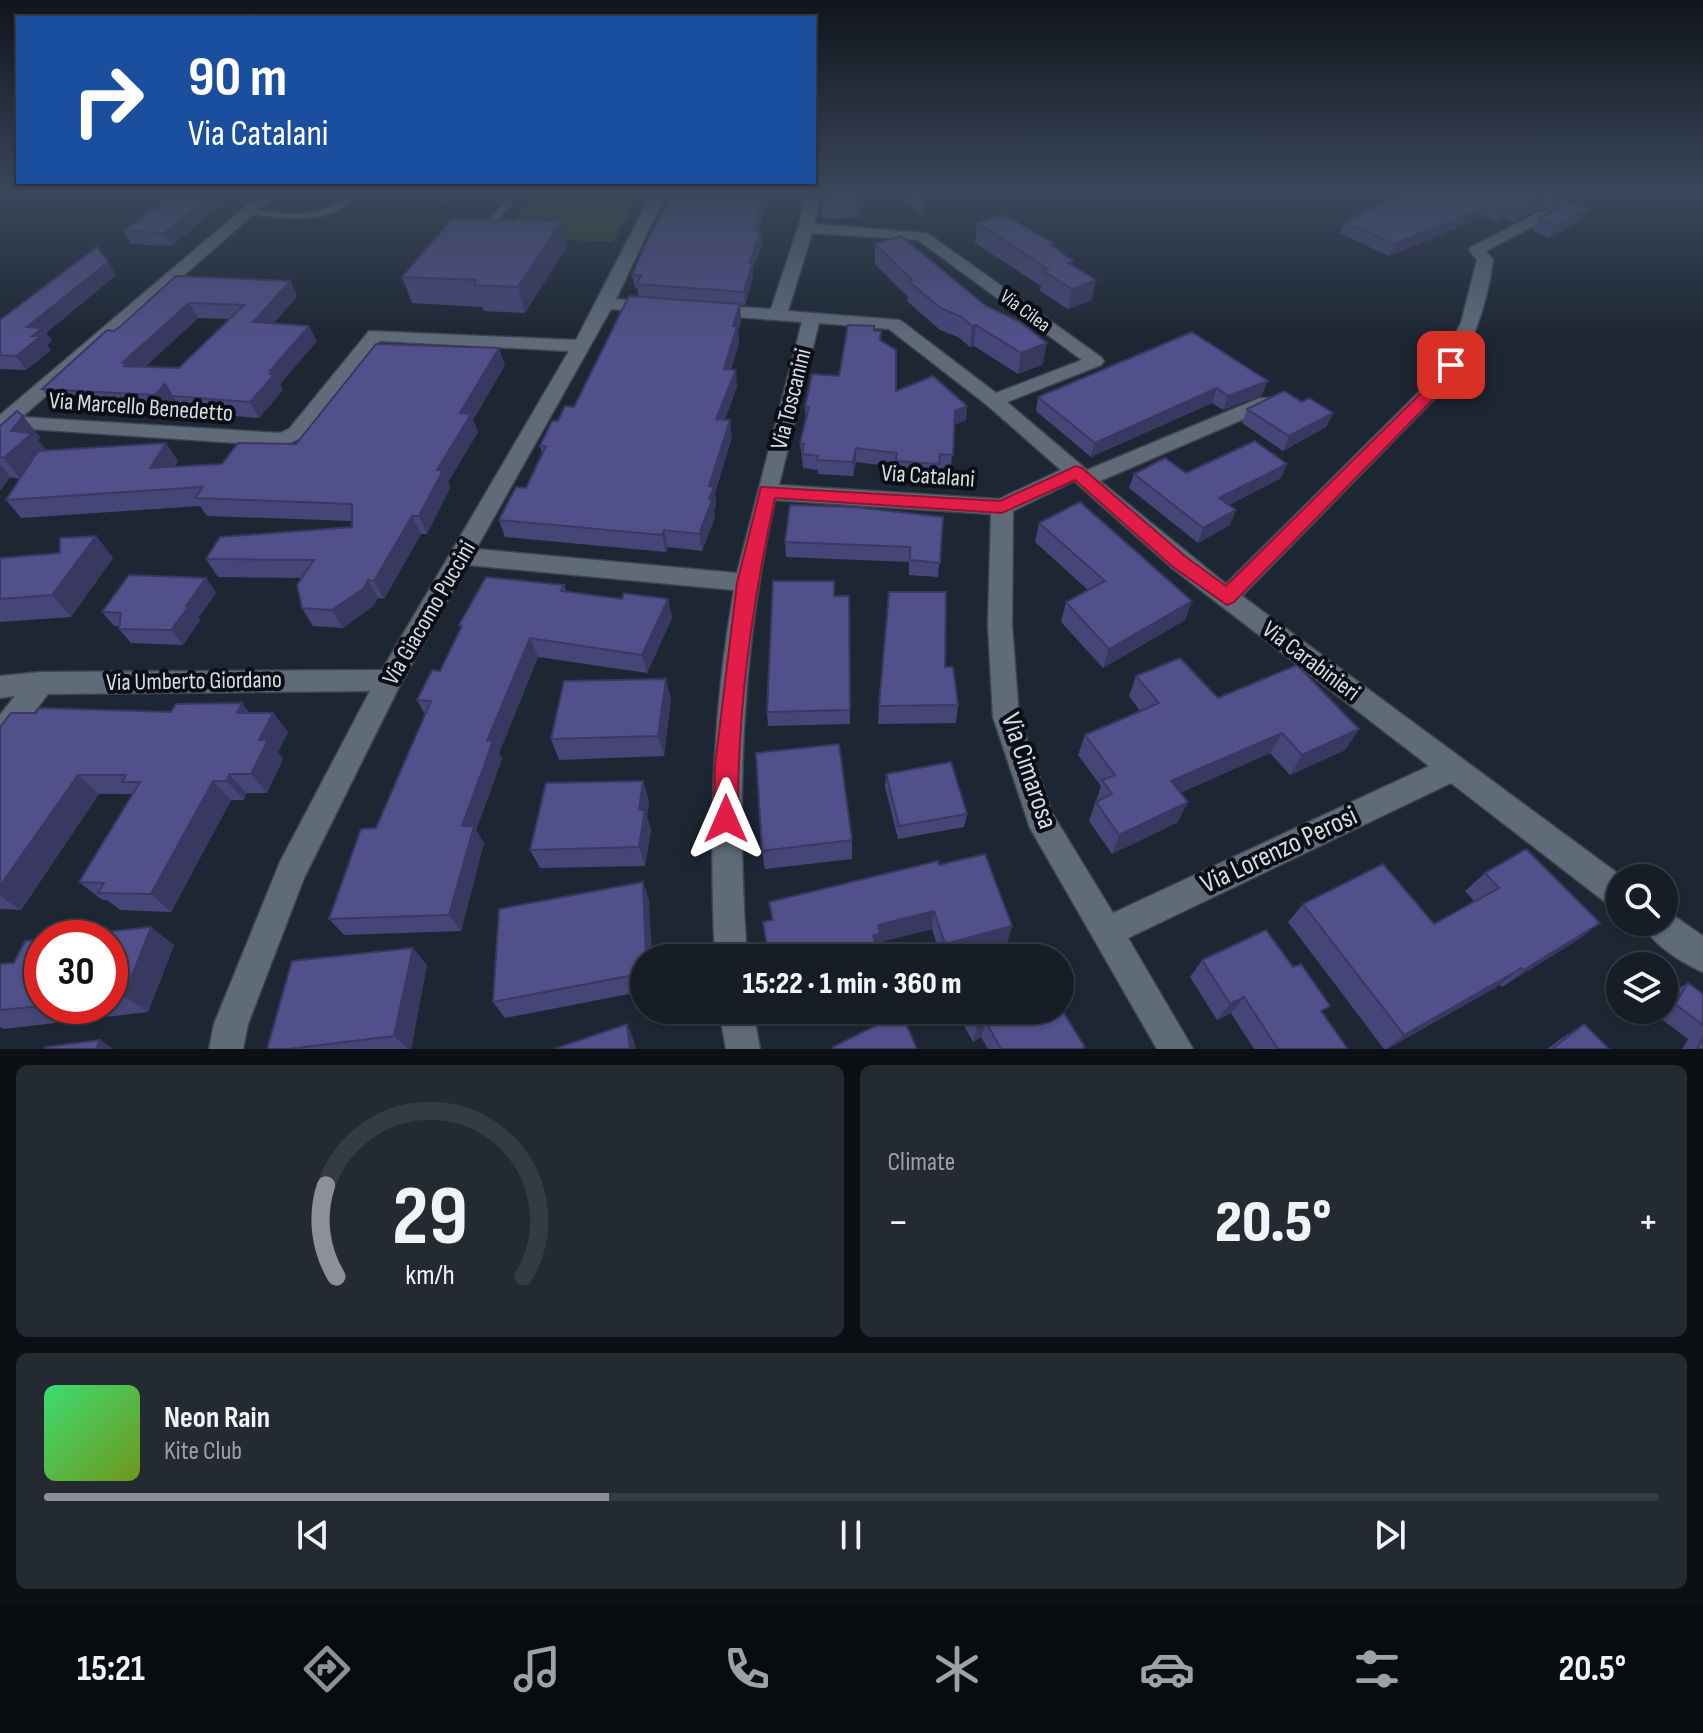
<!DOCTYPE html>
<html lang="en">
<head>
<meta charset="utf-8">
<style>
	:root { --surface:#161d26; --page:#232a32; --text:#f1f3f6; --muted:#9ea2a7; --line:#353b43; --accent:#8c9099 }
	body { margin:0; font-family:"Sofia Sans Condensed",sans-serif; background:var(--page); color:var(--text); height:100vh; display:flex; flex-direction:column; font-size:30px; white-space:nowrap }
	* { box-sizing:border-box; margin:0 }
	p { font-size:26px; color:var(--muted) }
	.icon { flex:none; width:44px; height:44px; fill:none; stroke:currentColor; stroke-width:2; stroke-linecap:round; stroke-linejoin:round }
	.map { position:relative; height:1049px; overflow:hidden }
	.details { display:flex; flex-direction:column; gap:16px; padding:16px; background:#0c1015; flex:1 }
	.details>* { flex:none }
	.hud { position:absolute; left:16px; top:16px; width:800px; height:168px; border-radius:0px; box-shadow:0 2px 6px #0004,0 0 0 2px var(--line); background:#1a4fa0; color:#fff; overflow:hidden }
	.tools { position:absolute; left:1606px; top:864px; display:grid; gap:16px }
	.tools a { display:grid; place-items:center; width:72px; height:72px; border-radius:50%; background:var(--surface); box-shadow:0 2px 6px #0004,0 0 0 2px var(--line); font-size:40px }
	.speed { position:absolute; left:24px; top:920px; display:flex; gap:16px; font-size:40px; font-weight:700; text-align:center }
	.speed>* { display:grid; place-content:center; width:104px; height:104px; border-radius:50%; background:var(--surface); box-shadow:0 2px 6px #0004,0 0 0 2px var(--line); line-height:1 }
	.speed .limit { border:12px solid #d22; background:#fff; color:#111 }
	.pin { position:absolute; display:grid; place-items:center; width:68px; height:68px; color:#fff; margin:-34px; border-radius:16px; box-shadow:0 4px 12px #0006 }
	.me { position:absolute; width:88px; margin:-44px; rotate:0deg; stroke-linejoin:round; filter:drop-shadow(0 0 6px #0008) }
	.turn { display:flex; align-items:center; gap:28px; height:168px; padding:0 40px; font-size:36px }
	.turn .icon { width:104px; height:104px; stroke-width:2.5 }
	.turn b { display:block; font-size:56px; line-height:68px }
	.big { font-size:60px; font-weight:800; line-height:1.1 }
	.details .tile { flex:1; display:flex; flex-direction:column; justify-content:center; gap:12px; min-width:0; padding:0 28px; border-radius:12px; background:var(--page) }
	.details .dial { align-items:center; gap:0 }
	.dial svg { height:208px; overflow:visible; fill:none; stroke:var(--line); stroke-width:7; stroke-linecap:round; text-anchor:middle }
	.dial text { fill:var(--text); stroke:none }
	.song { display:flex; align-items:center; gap:24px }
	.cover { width:96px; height:96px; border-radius:12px; background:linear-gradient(135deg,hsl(140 70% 55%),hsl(80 70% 35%)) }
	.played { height:8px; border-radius:4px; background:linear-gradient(90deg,var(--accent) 35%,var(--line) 35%) }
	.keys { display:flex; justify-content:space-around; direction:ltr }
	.heat { display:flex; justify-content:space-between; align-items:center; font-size:44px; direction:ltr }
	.details .tiles { flex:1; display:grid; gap:16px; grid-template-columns:1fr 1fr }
	.tile:last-child { grid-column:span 2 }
	.trip { position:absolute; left:630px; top:944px; width:444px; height:80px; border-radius:40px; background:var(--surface); box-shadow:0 2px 6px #0004,0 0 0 2px var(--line); font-weight:800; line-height:80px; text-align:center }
	.menu { display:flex; height:128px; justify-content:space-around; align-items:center; background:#090c0f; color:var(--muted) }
	.menu .icon { width:56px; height:56px }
	.menu .active { color:var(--accent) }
	.menu b { font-size:36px; color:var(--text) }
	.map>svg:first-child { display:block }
	.green { fill:#304b26 }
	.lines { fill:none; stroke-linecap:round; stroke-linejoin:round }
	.lane-casing { stroke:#3d444f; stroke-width:3 }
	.street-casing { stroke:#3d444f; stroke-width:3 }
	.lane { fill:#5f6b79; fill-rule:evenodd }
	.street { fill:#5f6b79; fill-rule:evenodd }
	.wall { fill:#464577; fill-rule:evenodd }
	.shaded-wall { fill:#393861 }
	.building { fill:#51508a; stroke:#393861; stroke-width:2; fill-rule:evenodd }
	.route { fill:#e11d48; stroke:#92132f; stroke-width:2 }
	.labels { text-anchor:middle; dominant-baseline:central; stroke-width:8; stroke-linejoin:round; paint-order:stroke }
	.far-street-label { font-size:20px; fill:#d6dce5; stroke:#0b0f15 }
	.street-label { font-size:24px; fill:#d6dce5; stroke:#0b0f15 }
	.near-street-label { font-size:28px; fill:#d6dce5; stroke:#0b0f15 }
</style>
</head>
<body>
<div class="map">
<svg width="1703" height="1049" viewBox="0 0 1703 1049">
	<rect width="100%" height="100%" fill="#1d2733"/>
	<path class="green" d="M536,191H641L613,242L503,237Z"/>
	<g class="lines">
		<defs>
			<path id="lane" d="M356,191H364C328,226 295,219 249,214L245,212L249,210C294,214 318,222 356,191Z
				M514,191H522L488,233H482V229Z"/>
			<path id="street" d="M264,191H280L22,417L280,433L289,429L369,331L576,340L653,191H667L616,299L653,302L661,307L653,312L611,309L476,549L737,573L802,322L711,315L702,310L711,305L771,309L798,228L807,191H821L814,224L927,233L1101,357L1104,361L1101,365L1007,402L1087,470L1260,398H1274L1277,402L1274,406L1100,481L1226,584L1433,378L1461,323L1477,260L1469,250L1471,247L1539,212H1549V218L1486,251L1493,260C1487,305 1472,347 1448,385L1242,596L1624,878H1620V909L1609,905L1451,783L1128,938L1193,1049H1157L1030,828L993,717L988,625L991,514L775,500C741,651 736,803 747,958H715C709,834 712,713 734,590L467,565L399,687L304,878L248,1024L243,1049H209L214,1024L280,862L370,691L48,694L10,743L0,747V715L15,696L0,698V676L41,672L382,670L569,351L380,341L303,437L283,446L0,427V415ZM812,233L918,240L1082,360L996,393L900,320L788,311ZM819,323L889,329L987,405L1061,470L999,499L779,485ZM1074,481L1172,568L1429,766L1113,913L1052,813L1019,717L1012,625L1013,511Z
				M1664,909L1703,936V972C1682,963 1650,943 1641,922H1664Z
				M719,1010H753L760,1049H726Z"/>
		</defs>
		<use href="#lane" class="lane-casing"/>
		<use href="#street" class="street-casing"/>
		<use href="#lane" class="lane"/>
		<use href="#street" class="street"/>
	</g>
	<path class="wall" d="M178,191H232L225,196L227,200L171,246L131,244L124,231Z
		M304,191H348L338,200L308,198Z
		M413,191H458L449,202L416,200Z
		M674,191H780L777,200L769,199L758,231L762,244L753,269V277L745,305H740L741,321L738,332L739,342L731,370L737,387L725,419L732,437L715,493L716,504L714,511L715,517L702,551L668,547L666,552L505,537L499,520L526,488L542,453L540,446L558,421L574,407L639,297L637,288H635L632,275Z
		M826,191H926L924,216L896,197L868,196L865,207H861L858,218L822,219V206Z
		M1391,191H1541L1588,209L1581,220L1549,238L1532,230L1538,219L1552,212L1549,209H1538L1513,222L1505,219L1498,222L1485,216L1389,256L1339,233L1344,222L1387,200Z
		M561,221L567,246L525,313L484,311L482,307L412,303L402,277Z
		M977,223L1053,243V246L1072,265L1092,300L1068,309L1040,291L1041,286L975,243Z
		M875,244L1043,364L1018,374L974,346L970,347L958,337L940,330L907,301L908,297L875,264Z
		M108,262L116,275L46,333L52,341L47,345L51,350L26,370L2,369L0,370V320Z
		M176,276L290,281L297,296L274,323L317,341L280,384L283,390L259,418L182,412L175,400L165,411L54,405L42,389L122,325ZM198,318L229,319L179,368L145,367Z
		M874,331L881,340L896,391L967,406L966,420L954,425L951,469L939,468L938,478L895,475L896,467L856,462L853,476L818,474V470L803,468L800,443L806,421L805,407L839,376Z
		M505,365L473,420L478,432L448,482L450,488L427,534H421L384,599L378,598L373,606L343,628L313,626L302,608V578L218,577L206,559L352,527V521L207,516L200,506L21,518L6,500L20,479L10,477L0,491V426L40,437L38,440L46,451L178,461L174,467L222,464L296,444Z
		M1105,369L1262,395L1223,410L1212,403L1091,457L1036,411L1038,397Z
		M1302,402L1333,413L1326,427L1283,451L1242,423L1247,409Z
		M1186,473L1281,478L1229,505L1230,525L1198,543L1129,488L1134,474Z
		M943,517L938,577L909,575V562L786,557L785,542Z
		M1039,523L1192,601L1185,620L1103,668L1061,622L1066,602L1088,590L1035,542Z
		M96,536L113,558L71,617L0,622V558L60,553Z
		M206,578L216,593L198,618L200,620L183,645L131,643L119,629V626H114L102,612Z
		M564,585L566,591L622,599H668L672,618L647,673L538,657L499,753L502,759L476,830L484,843L461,931L344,935L329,919L376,828L425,715L417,700L440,671L461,629L459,625Z
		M835,596H849L850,724L768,726L767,712Z
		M945,667L958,705L956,723L878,724L879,706Z
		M1136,676L1218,698L1359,729L1345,750L1290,775L1270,753L1180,793L1178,822L1112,854L1089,821L1101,786L1078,755L1085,735L1140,711L1129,696Z
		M671,699L664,756L559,760L551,739Z
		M242,703L249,713H273L288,732L278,752L283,759L267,793H246L244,800H231L171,912L120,910L107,900H102L79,882L133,794H99L21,910L0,909V727L171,712Z
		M886,774L967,814L964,827L898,839L885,787Z
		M643,781L649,801L647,817L651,830L645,866L540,868L530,850Z
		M852,840V859L765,869L762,851Z
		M939,865L1007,944L954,958H941L932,929L880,942L879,951L877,952L772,920L769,902Z
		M1485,873L1600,923L1576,941L1502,987L1500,985L1387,1049H1384L1288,922L1303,904L1434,924L1474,901L1465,891Z
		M643,882L649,900L644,958V991L505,1018L493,1002Z
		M110,938L174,945L148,1012L4,1029L0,1027V964L42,1006H110Z
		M1202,960L1323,1013L1348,1049H1254L1231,1013L1217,1020L1190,977Z
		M427,965L411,1049H267Z
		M1688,983L1703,994V1049H1682L1688,1039L1656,1015L1659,1010H1664V1002L1669,994Z
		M955,1010H1060L1084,1049H988L981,1037L973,1042Z
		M1584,1024L1609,1049H1547L1559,1040Z"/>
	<path class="shaded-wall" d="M216,191H232L225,196L227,200L171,246L164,233Z
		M334,191H348L338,200Z
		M446,191H458L449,202Z
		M767,191H768L769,199L754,244L753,231Z
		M866,191H868V196L865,207Z
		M861,194V207L858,218V205Z
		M1544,198L1538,209L1513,222L1519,211Z
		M1491,205L1485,216L1389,256L1394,244Z
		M1511,207L1505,219L1498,222L1504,211Z
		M1588,209L1581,220L1549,238L1555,226Z
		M561,221L567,246L525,313L518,287Z
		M761,231L762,244L753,269V277L745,305L744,292L749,263Z
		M108,262L116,275L46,333L52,341L47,345L51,350L26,370L16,356L27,327Z
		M1096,280L1092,300L1068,309L1072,289Z
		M290,281L297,296L261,338L253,322Z
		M189,303L198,318L135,376L122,363Z
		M740,304L741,321L738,332L739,342L726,386L724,369L733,326Z
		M976,325L974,346L970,347L972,326Z
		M309,326L317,341L280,384L283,390L259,418L250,402L270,371Z
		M1047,343L1043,364L1018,374L1021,353Z
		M499,348L505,365L473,420L478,432L448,482L450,488L427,534L419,516L460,413Z
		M736,370L737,387L718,436L716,419Z
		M1268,381L1262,395L1223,410L1228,396Z
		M165,384L175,400L165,411L155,395Z
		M1217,388L1212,403L1091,457L1095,443Z
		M967,406L966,420L954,425L955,411Z
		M1333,413L1326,427L1283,451L1289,436Z
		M23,416L40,437L38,440L49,454L21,480L4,458L11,431Z
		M730,420L732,437L715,493L716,504L714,511L715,517L702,551L699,534L709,486Z
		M166,443L178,461L163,486L150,468Z
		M856,448V462L853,476V462Z
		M0,464L10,477L0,491Z
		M1287,464L1281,478L1214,513L1219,498Z
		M1236,510L1230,525L1198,543L1203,528Z
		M412,516L421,534L384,599L374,581Z
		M664,530L668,547L666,552L662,535Z
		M96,536L113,558L71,617L52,595Z
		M206,578L216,593L198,618L200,620L183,645L171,630L186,606Z
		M368,580L378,598L373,606L343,628L332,610Z
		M668,599L672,618L647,673L642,655Z
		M1192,601L1185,620L1103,668L1109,649Z
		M530,638L538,657L499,753L502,759L476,830L484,843L461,931L449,915L462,826L487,741Z
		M666,679L671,699L664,756L658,736Z
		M242,703L257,723L237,713Z
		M273,713L288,732L278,752L283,759L267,793L251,774L259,740Z
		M1359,729L1345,750L1290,775L1302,755Z
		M1282,733L1270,753L1162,801L1171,781Z
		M229,774L246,793L244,800L227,781Z
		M78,775L99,794L21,910L0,896V886Z
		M213,781L231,800L171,912L151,894Z
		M643,781L649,801L647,817L651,830L645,866L639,847V810Z
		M1188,802L1178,822L1112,854L1119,835Z
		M643,882L649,900L652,958H646Z
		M934,911L932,929L880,942L879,951L877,952L876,958H846L873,936L878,925Z
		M1600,923L1576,941L1502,987L1524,970Z
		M1012,926L1007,944L954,958H942L945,944Z
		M151,927L174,945L148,1012L124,996Z
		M413,948L427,965L411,1049H408L394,1036Z
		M1522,968L1500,985L1386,1049L1404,1035Z
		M1244,997L1231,1013L1217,1020L1230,1004Z
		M986,1022L981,1037L973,1042L977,1027Z
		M627,1024L634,1040L636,1049H630Z
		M100,1040L114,1049H96Z"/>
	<path class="building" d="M178,191H216L164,233L124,231Z
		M674,191H767L753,231H761L749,263H752L744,292L637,284L641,275H632L645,245Z
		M826,191H866L865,194H861L858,205L822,206Z
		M906,191H926L925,203Z
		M1391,191H1541L1588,209L1555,226L1538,219L1557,209L1558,201L1555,198H1544L1519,211L1511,207L1504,211L1491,205L1394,244L1344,222L1399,194Z
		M1001,215L1015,221L1053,243L1050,244L1073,261L1068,263L1096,280L1072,289L1043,271L1048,269L977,223Z
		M452,219L561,221L518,287L475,285L476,280L402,277Z
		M901,236L986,306L1020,322L1047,343L1021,353L976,325L972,326L960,316L942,309L908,281L912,280L875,244Z
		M97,247L108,262L27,327L42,328L32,336H41L16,356L0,355V320Z
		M176,276L290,281L253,322L309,326L270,371H273L270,374L274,375L250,402L172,396L165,384L155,395L42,389L107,330L114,331L122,325ZM189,303L244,305L179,368L124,366L127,363H122Z
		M629,296L740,304L733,326H737L724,369L736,370L716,419L730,420L709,486L714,487L709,499L712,500L699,534L664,530L662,535L499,520L516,487L526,488L546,446H540L552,421H558L565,406L574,407Z
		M848,325L874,326V331H881L880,340L896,350V391L933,376L967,406L955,411L953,455L940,454L939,464L896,461L897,453L856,448L853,462L817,460L818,456L802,454L804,444L800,443L809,407H805L812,374L839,376Z
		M1192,332L1268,381L1228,396L1217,388L1095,443L1038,397Z
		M376,344L499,348L460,413L471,414L437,470H443L419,516H412L374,581L368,580L364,588L332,610L302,608L297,585L314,560L206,559L220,537L352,527V504L195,498L203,487L6,500L38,451L166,443L150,468L222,464L238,443L296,444Z
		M1284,391L1302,402L1309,398L1333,413L1289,436L1247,409Z
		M17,411L23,416L11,431L32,433L4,458L0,457V426Z
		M1255,441L1287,464L1219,498L1236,510L1203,528L1134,474L1165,458L1186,473Z
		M1080,502L1192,601L1109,649L1066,602L1105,581L1039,523Z
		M790,505L854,507L943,517L940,563L910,560V547L785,542Z
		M96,536L52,595L0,599V558L60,553V538Z
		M129,575L206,578L186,606H189L171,630L119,629L121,613L102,612Z
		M486,577L564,585L561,591L622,599L624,593L668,599L642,655L530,638L487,741H493L462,826H474L449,915L329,919L361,829L376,828L431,701L417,700L432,670L440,671L462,626L459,625Z
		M773,581H834V596H849L850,710L767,712Z
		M889,592H946L945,667H953L958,705L879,706Z
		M1180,658L1218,698L1297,665L1359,729L1302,755L1282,733L1171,781L1188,802L1119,835L1096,802L1112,794L1102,780L1115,775L1085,735L1159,703L1136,676Z
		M666,679L658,736L551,739L564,681Z
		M242,703L237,713H273L259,740H268L251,774H229L227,781H213L151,894L98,893L104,883L79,882L140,782H122L126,775H78L0,886V727L11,713H36L39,708L171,712L176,704Z
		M839,744L852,840L762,851L756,753Z
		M951,762L967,814L899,826L886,774Z
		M643,781L639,810H645L639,847L530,850L546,783Z
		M1526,849L1600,923L1524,970L1522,968L1404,1035L1303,904L1383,864L1434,924L1499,888L1485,873Z
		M985,854L1012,926L945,944L934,911L878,925L880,933L873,936L877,950L846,958H769L763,922L773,920L769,902L938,861L939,865Z
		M643,882L646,958H644V973L493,1002L499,909Z
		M151,927L124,996L110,998V938H50Z
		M1266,930L1293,967L1301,964L1330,1006L1321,1011L1348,1049H1278L1244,997L1230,1004L1202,960Z
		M42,939V1006L0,1010V964L14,963L25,941Z
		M413,948L394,1036L288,1049H267L292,961Z
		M1688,983L1703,994V1025L1675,1004Z
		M1060,1007L1085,1047L1081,1049H1001L986,1022L977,1027L968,1010H1060Z
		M901,1013L917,1049H834L833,1047Z
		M627,1024L630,1049H554Z
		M1584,1024L1609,1049H1552Z
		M1703,1037V1049H1697Z
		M100,1040L96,1049H44L45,1047Z"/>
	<linearGradient id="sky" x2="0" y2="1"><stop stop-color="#10151c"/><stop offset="0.57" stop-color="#3a475b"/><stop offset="1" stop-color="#3a475b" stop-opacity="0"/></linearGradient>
	<rect width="1703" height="338" fill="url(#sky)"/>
	<path class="route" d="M1451,360L1459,365L1447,385L1234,602L1227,605L1173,567L1075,480L1002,513L775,498C752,603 737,711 738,819L735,826L726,830L718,826L714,819L715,766L737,583L761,487L1000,501L1076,466L1082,468L1186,557L1226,586L1435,379L1446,361Z"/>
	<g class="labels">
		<g class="far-street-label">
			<text transform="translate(1025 311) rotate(36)">Via Cilea</text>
		</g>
		<g class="street-label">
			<text transform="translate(791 399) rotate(-76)">Via Toscanini</text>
			<text transform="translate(141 407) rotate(4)">Via Marcello Benedetto</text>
			<text transform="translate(928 476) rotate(4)">Via Catalani</text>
			<text transform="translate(429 613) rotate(-60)">Via Giacomo Puccini</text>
			<text transform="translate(1311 661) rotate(37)">Via Carabinieri</text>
			<text transform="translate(194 681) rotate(-1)">Via Umberto Giordano</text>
		</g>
		<g class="near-street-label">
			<text transform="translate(1029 771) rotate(71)">Via Cimarosa</text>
			<text transform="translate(1279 850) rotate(-25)">Via Lorenzo Perosi</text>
		</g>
	</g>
</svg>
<div class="tools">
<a><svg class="icon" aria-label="search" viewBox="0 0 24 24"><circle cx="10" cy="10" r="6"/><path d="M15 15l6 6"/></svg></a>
<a><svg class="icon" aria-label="layers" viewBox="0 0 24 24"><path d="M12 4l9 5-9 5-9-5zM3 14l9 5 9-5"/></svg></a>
</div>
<div class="speed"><div class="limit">30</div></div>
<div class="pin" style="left:1451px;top:365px;background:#d93025"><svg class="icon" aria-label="arrive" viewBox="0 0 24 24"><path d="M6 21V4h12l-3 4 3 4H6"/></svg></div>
<svg class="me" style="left:726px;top:819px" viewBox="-20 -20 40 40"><path d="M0-17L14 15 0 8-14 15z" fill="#e11d48" stroke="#fff" stroke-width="4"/></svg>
<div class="trip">15:22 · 1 min · 360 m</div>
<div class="hud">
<div class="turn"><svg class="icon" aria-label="right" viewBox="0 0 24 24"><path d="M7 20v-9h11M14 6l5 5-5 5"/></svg><div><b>90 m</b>Via Catalani</div></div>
</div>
</div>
<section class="details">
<div class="tiles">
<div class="tile dial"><svg viewBox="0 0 100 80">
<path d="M14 69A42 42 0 1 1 86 69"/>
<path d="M14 69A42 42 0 0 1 10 34" stroke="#8c9099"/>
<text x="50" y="56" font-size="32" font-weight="700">29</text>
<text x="50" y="72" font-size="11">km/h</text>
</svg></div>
<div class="tile"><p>Climate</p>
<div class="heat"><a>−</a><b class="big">20.5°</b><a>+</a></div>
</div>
<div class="tile">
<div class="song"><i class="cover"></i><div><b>Neon Rain</b><p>Kite Club</p></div></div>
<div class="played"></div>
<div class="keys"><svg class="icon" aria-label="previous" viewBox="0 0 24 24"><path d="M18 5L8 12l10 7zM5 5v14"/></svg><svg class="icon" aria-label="pause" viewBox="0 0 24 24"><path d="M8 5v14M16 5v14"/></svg><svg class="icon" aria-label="next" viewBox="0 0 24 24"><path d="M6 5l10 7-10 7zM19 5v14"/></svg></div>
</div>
</div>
</section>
<nav class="menu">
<b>15:21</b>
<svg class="icon active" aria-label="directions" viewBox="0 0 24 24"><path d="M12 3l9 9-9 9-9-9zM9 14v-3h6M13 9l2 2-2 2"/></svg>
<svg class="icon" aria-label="music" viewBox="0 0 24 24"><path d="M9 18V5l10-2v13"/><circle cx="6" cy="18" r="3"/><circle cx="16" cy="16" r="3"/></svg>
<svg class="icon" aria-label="phone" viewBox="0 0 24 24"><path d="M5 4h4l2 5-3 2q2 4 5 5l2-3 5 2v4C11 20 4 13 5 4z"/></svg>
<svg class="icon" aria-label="climate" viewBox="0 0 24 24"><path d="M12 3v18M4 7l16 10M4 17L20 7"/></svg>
<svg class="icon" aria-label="car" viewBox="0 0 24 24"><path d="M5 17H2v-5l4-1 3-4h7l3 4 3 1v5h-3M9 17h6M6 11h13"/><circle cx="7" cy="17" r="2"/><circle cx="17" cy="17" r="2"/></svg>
<svg class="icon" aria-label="filters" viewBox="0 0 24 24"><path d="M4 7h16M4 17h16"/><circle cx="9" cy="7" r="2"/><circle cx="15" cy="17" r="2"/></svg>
<b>20.5°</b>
</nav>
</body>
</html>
